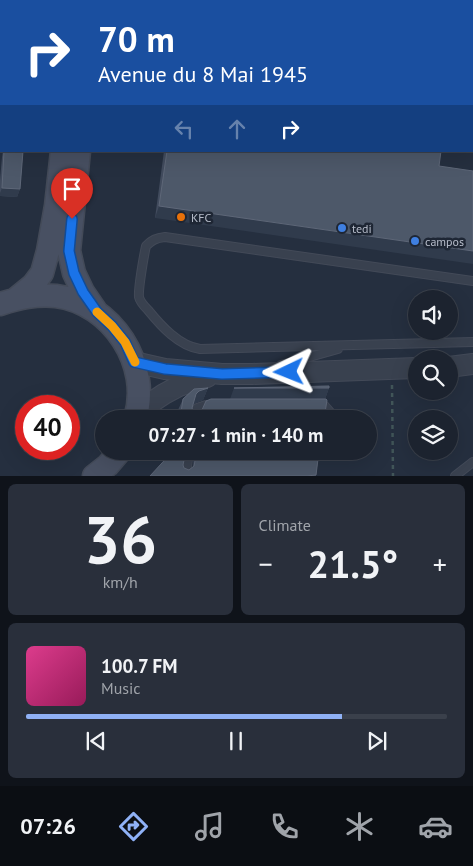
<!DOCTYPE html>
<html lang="en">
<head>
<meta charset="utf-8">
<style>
	:root { --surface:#1c232f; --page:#292f3b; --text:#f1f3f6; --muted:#a0a4aa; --line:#3a404b; --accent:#8fb1f6 }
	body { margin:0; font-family:"PT Sans",sans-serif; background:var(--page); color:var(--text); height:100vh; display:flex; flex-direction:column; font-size:19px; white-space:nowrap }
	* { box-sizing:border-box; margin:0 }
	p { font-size:16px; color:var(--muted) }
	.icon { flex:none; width:28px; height:28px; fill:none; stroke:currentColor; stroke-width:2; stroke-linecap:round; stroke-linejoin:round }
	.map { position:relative; height:476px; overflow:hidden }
	.sheet { display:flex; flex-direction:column; gap:8px; padding:8px; background:#0f131a; flex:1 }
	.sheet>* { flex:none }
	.guide { position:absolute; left:0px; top:0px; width:474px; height:152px; box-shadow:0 5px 20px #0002,0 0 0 1px var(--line); background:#1a4fa0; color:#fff; overflow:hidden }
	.controls { position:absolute; left:408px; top:290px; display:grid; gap:10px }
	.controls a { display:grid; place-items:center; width:50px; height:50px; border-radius:50%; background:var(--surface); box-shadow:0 5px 20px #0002,0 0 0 1px var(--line); font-size:25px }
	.speed { position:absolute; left:15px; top:395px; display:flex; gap:10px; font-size:25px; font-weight:700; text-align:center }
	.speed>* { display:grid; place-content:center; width:65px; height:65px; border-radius:50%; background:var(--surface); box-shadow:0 5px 20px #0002,0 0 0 1px var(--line); line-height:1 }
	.speed .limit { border:8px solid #d22; background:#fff; color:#111 }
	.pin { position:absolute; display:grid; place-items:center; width:42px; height:42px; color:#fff; margin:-51px -21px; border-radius:50% 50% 50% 0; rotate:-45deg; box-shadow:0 0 5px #0007 }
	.pin .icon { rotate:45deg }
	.me { position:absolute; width:55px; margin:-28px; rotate:268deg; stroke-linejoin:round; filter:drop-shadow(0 0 4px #0008) }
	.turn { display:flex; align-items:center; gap:18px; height:105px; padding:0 15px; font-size:22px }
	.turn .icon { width:65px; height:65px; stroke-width:2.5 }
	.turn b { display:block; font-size:35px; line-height:42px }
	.lanes { display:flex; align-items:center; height:48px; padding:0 15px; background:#0003; justify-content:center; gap:25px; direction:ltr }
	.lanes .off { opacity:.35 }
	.big { font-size:38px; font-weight:700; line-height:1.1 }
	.sheet .card { flex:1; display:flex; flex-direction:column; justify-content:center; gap:8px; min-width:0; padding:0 18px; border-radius:8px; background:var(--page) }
	.sheet .dial { align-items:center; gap:0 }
	.dial b { font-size:65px; line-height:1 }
	.song { display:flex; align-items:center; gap:15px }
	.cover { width:60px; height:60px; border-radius:8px; background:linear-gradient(135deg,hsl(330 70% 55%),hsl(330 70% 35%)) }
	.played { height:5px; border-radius:2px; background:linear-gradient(90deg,var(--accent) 75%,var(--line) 75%) }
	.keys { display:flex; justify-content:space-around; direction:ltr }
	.heat { display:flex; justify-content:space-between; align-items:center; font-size:28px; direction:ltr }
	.sheet .tiles { flex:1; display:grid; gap:8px; grid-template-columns:1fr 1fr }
	.card:last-child { grid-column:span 2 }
	.trip { position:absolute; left:95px; top:410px; width:282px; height:50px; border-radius:25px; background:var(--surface); box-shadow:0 5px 20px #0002,0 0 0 1px var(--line); font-weight:700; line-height:50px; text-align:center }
	.menu { display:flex; height:80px; justify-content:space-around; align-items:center; background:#0b0e13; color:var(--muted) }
	.menu .icon { width:35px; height:35px }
	.menu .active { color:var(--accent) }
	.menu b { font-size:22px; color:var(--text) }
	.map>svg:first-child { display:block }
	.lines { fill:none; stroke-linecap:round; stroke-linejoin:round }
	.service-casing { stroke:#434a58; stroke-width:10 }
	.tertiary-casing { stroke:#434a58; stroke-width:22 }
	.secondary-casing { stroke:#434a58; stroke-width:25 }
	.path { stroke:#415558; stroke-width:2.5; stroke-dasharray:4 4; stroke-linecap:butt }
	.service { stroke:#39414f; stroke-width:8 }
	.tertiary { stroke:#39414f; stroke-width:20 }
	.secondary { stroke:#485062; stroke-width:22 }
	.wall { fill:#414b5d }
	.shaded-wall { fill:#303b4c }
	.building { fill:#4d5869; stroke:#5e6778 }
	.route-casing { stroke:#114b97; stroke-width:12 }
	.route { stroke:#1a73e8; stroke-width:9 }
	.slow { stroke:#f59e0b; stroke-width:9 }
	.food-dot { fill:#e8710a; stroke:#1e2634; stroke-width:2 }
	.shop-dot { fill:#3f7fe0; stroke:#1e2634; stroke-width:2 }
	.labels { text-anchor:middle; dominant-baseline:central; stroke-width:5; stroke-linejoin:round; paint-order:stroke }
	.poi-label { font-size:12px; fill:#b6bcc9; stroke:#1e2634; text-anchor:start }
</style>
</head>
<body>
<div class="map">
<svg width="473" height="476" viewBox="0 0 473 476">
	<rect width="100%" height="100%" fill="#252f3f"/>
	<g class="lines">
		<defs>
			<path id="service" d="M458,0L468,1
				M162,1L163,0
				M472,130H473
				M0,141L1,140
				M473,281L165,237C156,238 152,240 146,246C144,255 138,289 139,297C140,302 144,306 148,310C161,326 179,346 200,349L473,342
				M281,365L338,349
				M317,405H324L331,413L332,419
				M193,419L197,408L206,405H213
				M184,476L187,467L189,451
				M455,476L473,462"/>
			<path id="tertiary" d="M134,362L165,369L222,374H252L416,368
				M449,367L473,364
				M137,412L164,394L179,386L207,377"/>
			<path id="secondary" d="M122,1L123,0
				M145,1V0
				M79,151L69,251L74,273L83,292L96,311
				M17,298L33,285L42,273L48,251L56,206L62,151
				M0,304C19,298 36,294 56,296C112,303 152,365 135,419
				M94,476L108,465L120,451"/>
		</defs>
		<use href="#service" class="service-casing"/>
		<use href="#tertiary" class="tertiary-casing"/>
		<use href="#secondary" class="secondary-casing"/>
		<path class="path" d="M392,385L393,476"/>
		<use href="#service" class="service"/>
		<use href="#tertiary" class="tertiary"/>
		<use href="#secondary" class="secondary"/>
	</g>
	<path class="wall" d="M3,151H23L20,189L17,197L0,196V180L2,157Z
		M164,151H441L155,218Z
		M208,388L203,400L195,403L193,405L192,408L193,411L198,413L230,399L329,388L325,399L324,419H177L178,410L183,399Z
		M194,451H319L316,476H150L183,465L184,468L189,470L193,467Z"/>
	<path class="shaded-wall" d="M31,0H38L37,1H29Z
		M1,33V41L0,43V34Z
		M2,188L20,189L17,197L0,196V193Z
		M159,206L473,251V264L155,218Z
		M208,388L203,400L195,403L192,406L196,394L199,391Z
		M234,388H329L325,399H230Z"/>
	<path class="building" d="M0,0H31L29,1H1V33L0,34Z
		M266,0H420L429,1H265Z
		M472,8H473V98H472Z
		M4,151H23L20,189L2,188Z
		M167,151H441L439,166L473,171V251L159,206Z
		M329,386V388H234Z
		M208,388L199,391L196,394L192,408L193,411L198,413L202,410L206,401L211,399H326L327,400L324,419H180L183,399L194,389Z
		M173,451H186L183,465L184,468L189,470L194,466L197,451H319L316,475L307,476H150Z"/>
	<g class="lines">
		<defs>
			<path id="route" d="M72,219L69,251L74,273L83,292L97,312L112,326L125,342L134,362L165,369L222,374L289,372"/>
		</defs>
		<use href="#route" class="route-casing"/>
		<use href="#route" class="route"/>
		<path class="slow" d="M97,312L112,326L125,342L135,362"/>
	</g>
	<circle class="food-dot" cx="181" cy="217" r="5"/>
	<g class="shop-dot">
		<circle cx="342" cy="228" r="5"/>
		<circle cx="415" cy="241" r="5"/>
	</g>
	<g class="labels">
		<g class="poi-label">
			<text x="191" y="217">KFC</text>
			<text x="352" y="228">tedi</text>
			<text x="425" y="241">campos</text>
		</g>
	</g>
</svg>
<div class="controls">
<a><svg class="icon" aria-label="sound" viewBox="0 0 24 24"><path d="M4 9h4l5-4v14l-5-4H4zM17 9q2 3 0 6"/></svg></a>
<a><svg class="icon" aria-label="search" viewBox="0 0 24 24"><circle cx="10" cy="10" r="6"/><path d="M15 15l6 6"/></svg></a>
<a><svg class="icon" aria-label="layers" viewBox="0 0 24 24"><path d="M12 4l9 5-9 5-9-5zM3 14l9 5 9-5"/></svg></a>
</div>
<div class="speed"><div class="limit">40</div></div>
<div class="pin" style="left:72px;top:219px;background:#d93025"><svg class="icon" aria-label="arrive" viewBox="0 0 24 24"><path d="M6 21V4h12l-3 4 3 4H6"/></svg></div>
<svg class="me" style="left:289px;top:372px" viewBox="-20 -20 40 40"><path d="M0-17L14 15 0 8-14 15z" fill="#1a73e8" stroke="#fff" stroke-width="4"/></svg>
<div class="trip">07:27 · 1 min · 140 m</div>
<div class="guide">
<div class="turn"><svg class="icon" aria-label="right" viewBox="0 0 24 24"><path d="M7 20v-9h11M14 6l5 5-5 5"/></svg><div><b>70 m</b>Avenue du 8 Mai 1945</div></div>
<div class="lanes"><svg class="icon off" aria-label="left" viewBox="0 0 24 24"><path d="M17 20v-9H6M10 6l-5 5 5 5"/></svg><svg class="icon off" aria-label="ahead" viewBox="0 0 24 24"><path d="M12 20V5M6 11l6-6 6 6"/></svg><svg class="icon" aria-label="right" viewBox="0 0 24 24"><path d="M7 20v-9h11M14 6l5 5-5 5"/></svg></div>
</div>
</div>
<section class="sheet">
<div class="tiles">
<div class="card dial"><b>36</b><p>km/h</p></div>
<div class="card"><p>Climate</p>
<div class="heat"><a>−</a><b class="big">21.5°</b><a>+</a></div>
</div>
<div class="card">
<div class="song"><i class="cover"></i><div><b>100.7 FM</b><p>Music</p></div></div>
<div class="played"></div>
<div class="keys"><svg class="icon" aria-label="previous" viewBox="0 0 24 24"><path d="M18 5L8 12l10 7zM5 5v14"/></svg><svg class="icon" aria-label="pause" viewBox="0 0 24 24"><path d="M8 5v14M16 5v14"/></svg><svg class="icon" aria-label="next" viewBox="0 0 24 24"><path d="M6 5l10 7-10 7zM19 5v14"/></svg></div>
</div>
</div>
</section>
<nav class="menu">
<b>07:26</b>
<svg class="icon active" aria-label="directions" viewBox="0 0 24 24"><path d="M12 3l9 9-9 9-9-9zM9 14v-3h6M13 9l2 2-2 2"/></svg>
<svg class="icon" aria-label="music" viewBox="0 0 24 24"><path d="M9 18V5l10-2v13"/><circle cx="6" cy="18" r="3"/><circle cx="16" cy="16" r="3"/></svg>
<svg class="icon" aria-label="phone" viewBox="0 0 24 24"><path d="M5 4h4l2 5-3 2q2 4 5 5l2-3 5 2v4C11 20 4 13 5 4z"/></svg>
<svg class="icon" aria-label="climate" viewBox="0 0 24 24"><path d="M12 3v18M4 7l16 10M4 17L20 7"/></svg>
<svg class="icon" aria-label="car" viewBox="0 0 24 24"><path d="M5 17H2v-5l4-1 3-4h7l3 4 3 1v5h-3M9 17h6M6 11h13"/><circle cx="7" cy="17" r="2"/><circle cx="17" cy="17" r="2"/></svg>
</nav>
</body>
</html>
